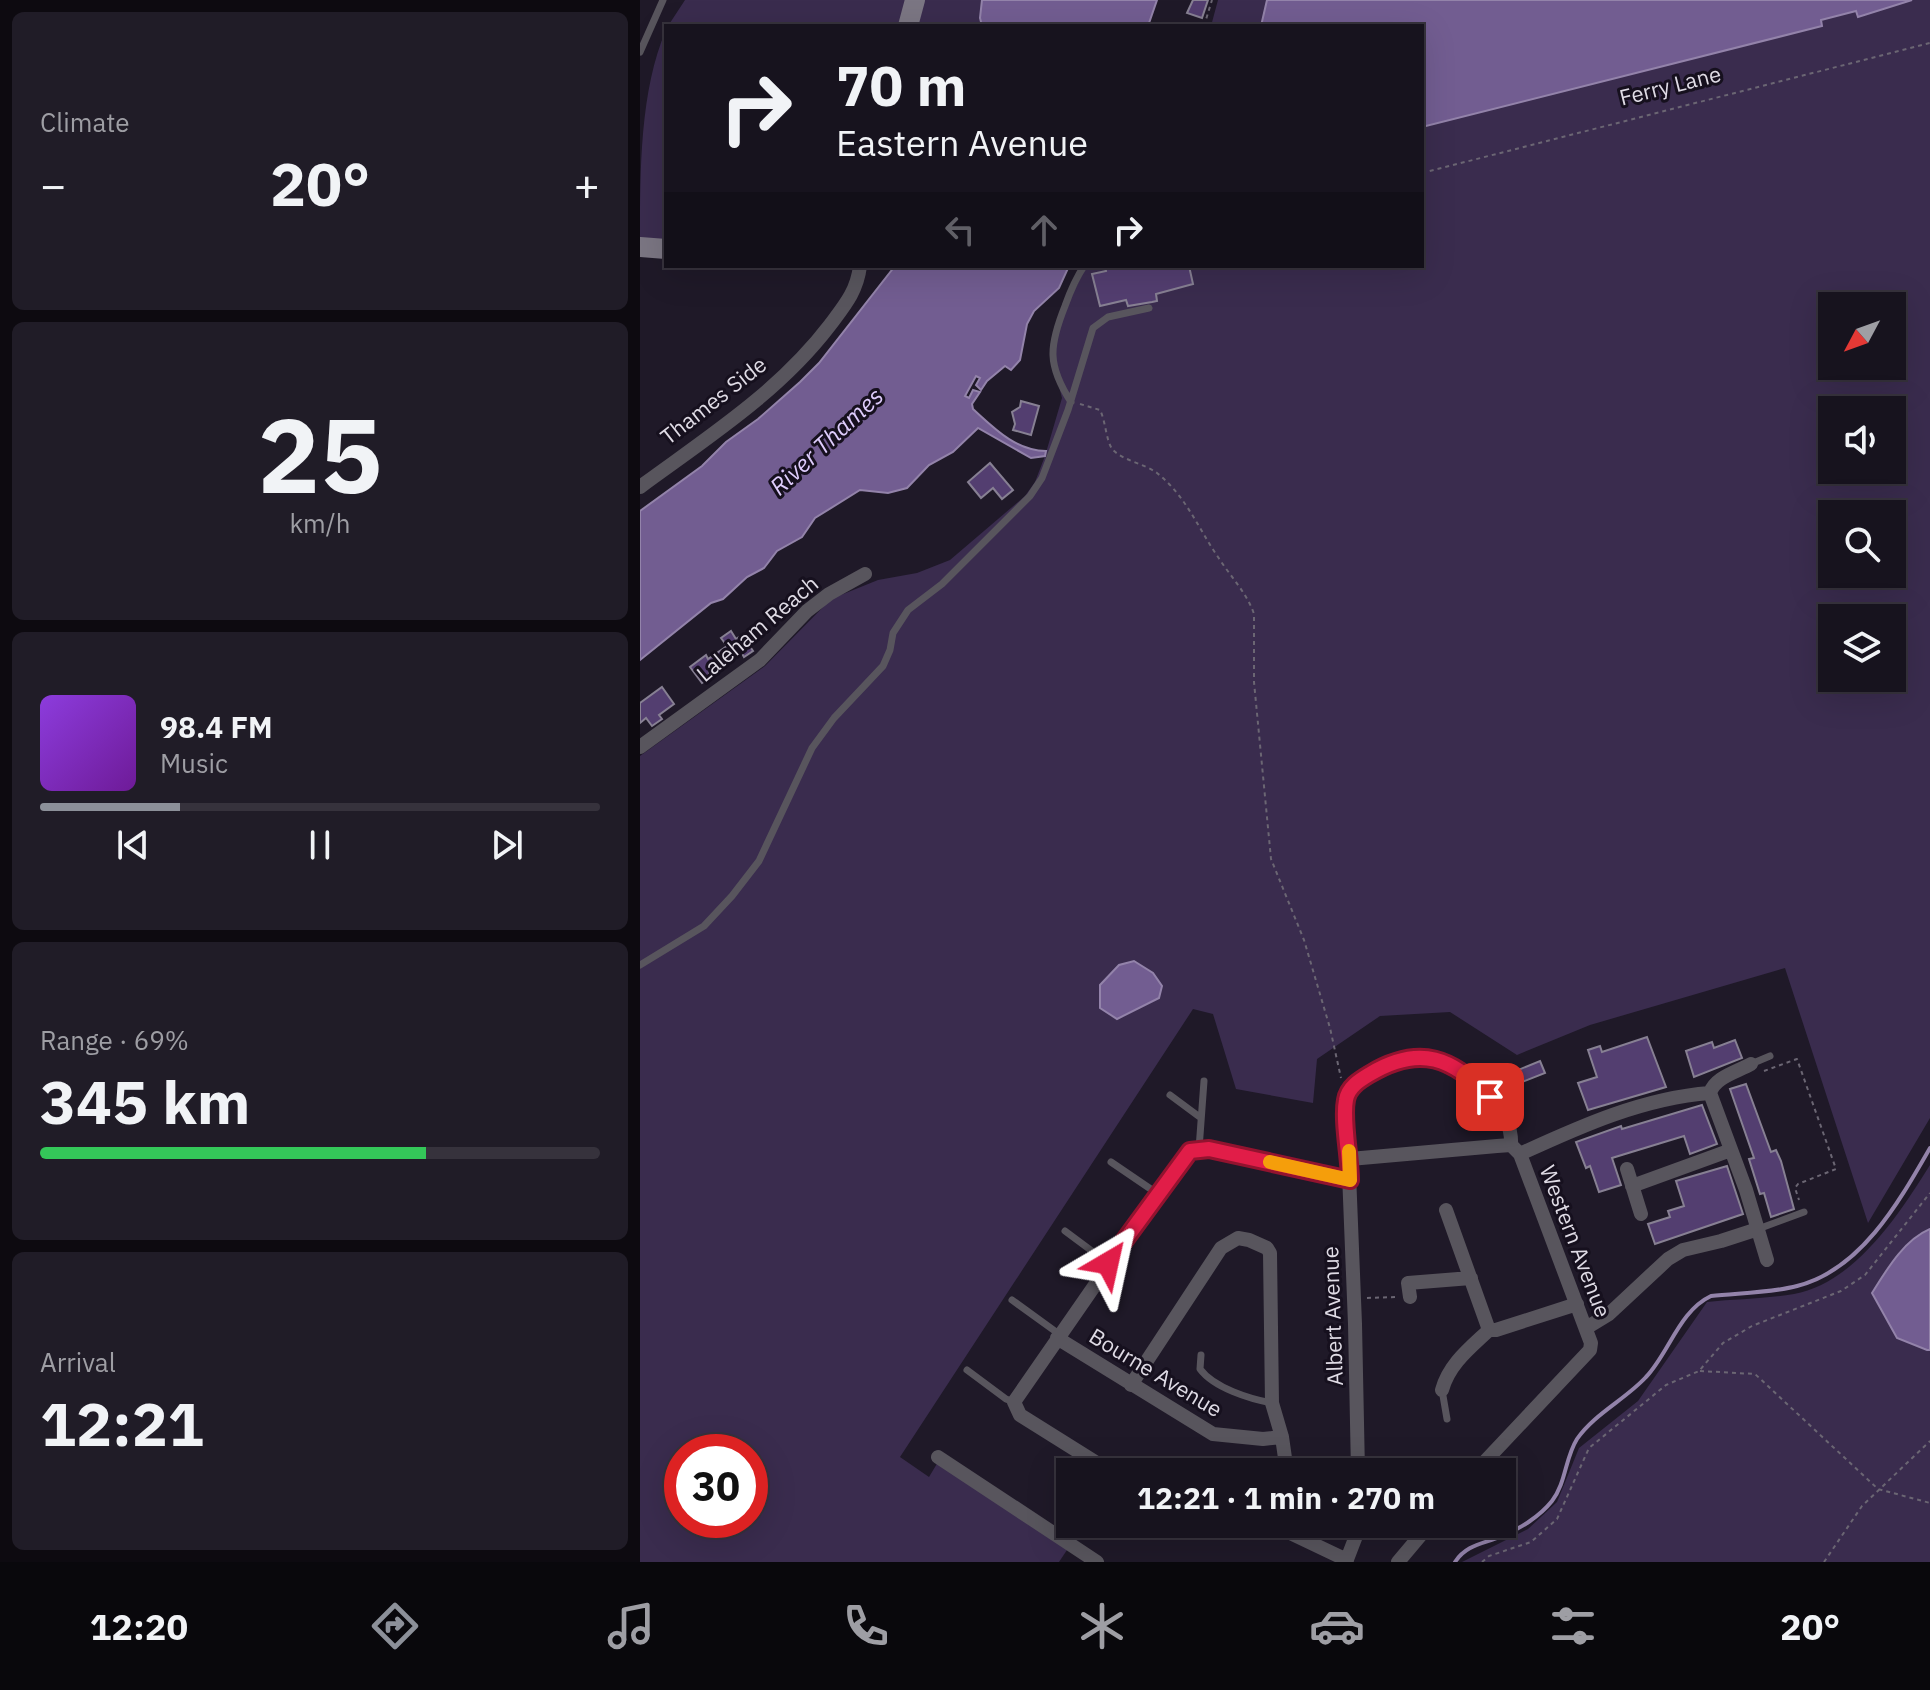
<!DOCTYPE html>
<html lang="en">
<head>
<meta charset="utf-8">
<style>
	:root { --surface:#17131e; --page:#201c27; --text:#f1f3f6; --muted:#9e9ea4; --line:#36323c; --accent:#8c9099 }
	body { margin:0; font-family:"IBM Plex Sans",sans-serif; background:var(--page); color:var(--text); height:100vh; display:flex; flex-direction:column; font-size:30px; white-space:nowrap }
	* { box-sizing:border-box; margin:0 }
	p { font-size:26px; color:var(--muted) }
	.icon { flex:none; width:44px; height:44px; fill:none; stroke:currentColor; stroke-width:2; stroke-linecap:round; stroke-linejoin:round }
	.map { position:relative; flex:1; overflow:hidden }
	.details { display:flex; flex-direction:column; gap:12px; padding:12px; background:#0d0a10; width:640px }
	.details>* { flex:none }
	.banner { position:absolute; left:24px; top:24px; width:760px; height:244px; border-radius:0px; box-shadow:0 8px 32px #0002,0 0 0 2px var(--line); background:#17131e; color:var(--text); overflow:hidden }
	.needle { width:52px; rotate:229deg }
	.fabs { position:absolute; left:1178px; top:292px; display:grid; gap:16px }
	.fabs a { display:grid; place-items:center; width:88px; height:88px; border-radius:0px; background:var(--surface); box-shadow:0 8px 32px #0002,0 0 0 2px var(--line); font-size:40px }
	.speed { position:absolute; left:24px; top:1434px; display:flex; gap:16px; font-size:40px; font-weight:700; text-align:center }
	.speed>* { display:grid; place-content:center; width:104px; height:104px; border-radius:50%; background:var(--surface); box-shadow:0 8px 32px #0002,0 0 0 2px var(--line); line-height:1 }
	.speed .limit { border:12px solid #d22; background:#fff; color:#111 }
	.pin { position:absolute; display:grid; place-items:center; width:68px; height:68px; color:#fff; margin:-34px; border-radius:16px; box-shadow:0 4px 12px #0006 }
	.me { position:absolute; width:88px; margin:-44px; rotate:36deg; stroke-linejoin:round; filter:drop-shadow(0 0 6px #0008) }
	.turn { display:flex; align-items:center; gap:28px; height:168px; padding:0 40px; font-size:36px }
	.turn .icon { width:104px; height:104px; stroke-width:2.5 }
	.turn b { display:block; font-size:56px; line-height:68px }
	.lanes { display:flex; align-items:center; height:76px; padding:0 40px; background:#0003; justify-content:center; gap:40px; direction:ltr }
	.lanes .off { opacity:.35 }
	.big { font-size:60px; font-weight:700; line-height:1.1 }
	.details .widget { flex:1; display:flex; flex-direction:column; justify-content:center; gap:12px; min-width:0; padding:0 28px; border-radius:12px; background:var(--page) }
	.details .dial { align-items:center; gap:0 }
	.dial b { font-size:104px; line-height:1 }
	.song { display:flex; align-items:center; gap:24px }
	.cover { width:96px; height:96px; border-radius:12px; background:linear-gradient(135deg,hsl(270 70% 55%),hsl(280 70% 35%)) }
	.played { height:8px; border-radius:4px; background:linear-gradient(90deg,var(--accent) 25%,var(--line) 25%) }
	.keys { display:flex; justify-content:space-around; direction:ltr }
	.heat { display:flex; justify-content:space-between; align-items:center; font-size:44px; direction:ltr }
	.charge { height:12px; border-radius:6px; background:linear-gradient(90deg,#34c759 69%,var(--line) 0) }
	.trip { position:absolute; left:416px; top:1458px; width:460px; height:80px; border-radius:0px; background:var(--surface); box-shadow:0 8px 32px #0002,0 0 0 2px var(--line); font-weight:700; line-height:80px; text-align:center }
	.menu { display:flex; height:128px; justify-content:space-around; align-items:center; background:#09080c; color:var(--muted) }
	.menu .icon { width:56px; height:56px }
	.menu .on { color:var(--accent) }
	.menu b { font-size:36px; color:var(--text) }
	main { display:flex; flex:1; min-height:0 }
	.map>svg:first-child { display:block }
	.green { fill:#3a2c4e; fill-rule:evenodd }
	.water { fill:#725d91; stroke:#9383aa; stroke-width:2 }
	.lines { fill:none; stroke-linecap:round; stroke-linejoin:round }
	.stream { stroke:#9383aa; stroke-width:4 }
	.building { fill:#533e70; stroke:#878093; stroke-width:2 }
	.path { stroke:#6b6673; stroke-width:2; stroke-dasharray:4 4; stroke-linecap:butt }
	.lane { stroke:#58555d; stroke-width:7 }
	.street { stroke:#58555d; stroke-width:14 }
	.secondary { stroke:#7b7683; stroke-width:20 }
	.route-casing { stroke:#92132f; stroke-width:20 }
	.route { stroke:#e11d48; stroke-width:14 }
	.slow { stroke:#f59e0b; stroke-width:14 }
	.labels { text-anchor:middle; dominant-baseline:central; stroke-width:6; stroke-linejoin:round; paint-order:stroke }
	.street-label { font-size:22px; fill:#dfdbe5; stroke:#16101e }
	.water-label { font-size:24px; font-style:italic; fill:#deccfc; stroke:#16101e }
</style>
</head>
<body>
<main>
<section class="details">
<div class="widget"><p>Climate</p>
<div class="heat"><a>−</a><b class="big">20°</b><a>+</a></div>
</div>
<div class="widget dial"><b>25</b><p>km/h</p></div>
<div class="widget">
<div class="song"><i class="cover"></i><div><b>98.4 FM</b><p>Music</p></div></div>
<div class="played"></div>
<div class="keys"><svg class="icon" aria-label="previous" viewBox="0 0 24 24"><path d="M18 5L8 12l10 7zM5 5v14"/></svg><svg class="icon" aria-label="pause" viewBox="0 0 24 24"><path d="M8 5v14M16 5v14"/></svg><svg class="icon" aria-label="next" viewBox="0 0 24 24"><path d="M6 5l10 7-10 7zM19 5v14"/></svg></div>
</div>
<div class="widget"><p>Range · 69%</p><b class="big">345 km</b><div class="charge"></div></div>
<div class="widget"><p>Arrival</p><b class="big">12:21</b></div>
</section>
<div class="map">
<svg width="1290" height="1562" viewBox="0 0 1290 1562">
	<rect width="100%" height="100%" fill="#1f1928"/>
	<path class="green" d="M45,0H344V26H28Z
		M578,0H627L621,26H571Z
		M1272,0H1290V1118L1228,1223L1145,968L950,1025L877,1055L810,1012L740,1016L677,1059L673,1103L596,1089L573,1014L553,1009L260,1457L289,1477L298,1462L429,1547L419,1562H0V756L125,666L191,599L238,580L277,573L310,560L385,496L395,482L405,456L422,398L412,359L414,334L446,266H782V127L1181,26L1180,20L1217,10L1219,17ZM1192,306H1252V366H1192ZM1192,410H1252V470H1192ZM1192,514H1252V574H1192ZM1192,618H1252V678H1192ZM42,1452H110V1520H42Z
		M26,30V240L0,239C0,171 0,90 26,30Z
		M1290,1165V1229L1279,1234L1287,1350H1290V1562H822L888,1529L917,1502L939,1448L998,1401L1067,1302C1096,1299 1126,1299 1154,1294C1215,1283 1260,1213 1290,1165Z"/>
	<path class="water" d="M342,0H517L508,26H342L340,18Z
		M627,0H1272L1218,17L1216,11L1181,20L1182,26L782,127V26H621Z
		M255,266H429L419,288L394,311L387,324L380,360L371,370L365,366L347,381L341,390L336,385L340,378L336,376L325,396L329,398L333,390L340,392L332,404L333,409C355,429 375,450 406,451L405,456L391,458L338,428L313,452L289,465L267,488L248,493L220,490L175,518L162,537L137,551L124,568L107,577L83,599L71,603L0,660V511L62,466L86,442L118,419L160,382L179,363Z
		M494,961L513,973L522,986L519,998L477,1019L460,1008V985L479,965Z
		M1290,1229V1350H1287L1257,1338L1232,1293C1247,1269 1264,1240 1290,1229Z"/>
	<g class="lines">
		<path class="stream" d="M815,1562C827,1544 844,1544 862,1536C880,1529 900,1516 912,1501C926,1483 925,1458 937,1439C954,1414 986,1399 1006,1377C1029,1353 1039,1311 1071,1296C1097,1293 1131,1293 1157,1286C1221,1270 1259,1202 1290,1148"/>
	</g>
	<path class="building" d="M553,0H568L562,18L547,13Z
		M465,266H549L553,284L516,294L517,301L512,302L488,306L486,300L460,306L452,274L466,271Z
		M381,401L399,406L391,435L373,430L375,424L372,412L380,407Z
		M350,463L373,490L362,499L353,488L341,498L328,482Z
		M91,631L96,639L102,635L113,651L104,657L100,650L69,673L72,677L62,683L50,667L66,655L68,659L87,646L81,638Z
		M22,687L34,704L19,715L22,719L12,726L6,718L0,723V703Z
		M1007,1037L1026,1087L948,1110L938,1083L957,1077L948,1050L960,1046L962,1052Z
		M1095,1040L1102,1058L1054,1077L1046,1051L1072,1042L1074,1048Z
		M900,1061L905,1073L882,1082L878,1070Z
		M1106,1084L1131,1152L1136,1150L1141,1161L1154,1209L1131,1217L1124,1193L1120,1194L1109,1159L1114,1158L1090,1089Z
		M1062,1105L1077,1144L1050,1154L1044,1136L972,1158L981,1185L959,1192L950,1166L946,1168L936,1142L981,1126L982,1129Z
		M1087,1166L1103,1214L1015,1244L1008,1224L1030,1217L1028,1211L1044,1206L1036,1181Z"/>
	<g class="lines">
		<path class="path" d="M564,26L572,0
			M782,173L1290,43
			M440,404L460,410C466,422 466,442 473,450C484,461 505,464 517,473C546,496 558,528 578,557C590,576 607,593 614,614V682L631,859L664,940L690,1028L701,1078
			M1124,1071L1157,1059L1196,1169L1158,1184L1155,1188L1159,1200
			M727,1298L756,1297
			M1060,1371L1115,1374L1238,1489L1290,1503
			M842,1562L849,1556L891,1542L917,1519L949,1448L1026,1385L1059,1371L1083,1343L1112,1326L1201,1291L1225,1275L1290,1193
			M1184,1562L1222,1506L1290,1441"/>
		<path class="lane" d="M0,52L23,0
			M431,402C407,365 409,346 425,306C430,292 436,278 444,266
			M0,965L64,926L92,896L119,861L172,748L194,718L243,666L250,650L253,633L268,610L302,584L390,496L402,478L428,410L453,328L468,317L509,308
			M1111,1064L1130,1056
			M530,1095L561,1118
			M559,1149L564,1081
			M471,1162L518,1194
			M1118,1229L1164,1212
			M425,1231L468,1263
			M372,1300L419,1334
			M561,1355L560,1369C574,1388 610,1399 632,1403
			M327,1370L366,1399L374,1402
			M802,1390L807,1419"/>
		<path class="street" d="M0,487C68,437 139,392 190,325C205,305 217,291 220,266
			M0,747L120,660L167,611L189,594L225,574
			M1111,1064C1097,1072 1075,1077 1070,1093L1106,1190L1127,1260
			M880,1154C941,1126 1003,1098 1070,1093
			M710,1159L857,1146L871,1145L880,1154L951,1343L950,1350L835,1472
			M987,1169L1001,1214
			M992,1186L1091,1150
			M806,1210L849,1330H856L937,1304
			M770,1297L768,1283L831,1278
			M946,1328L969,1314L1028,1259L1043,1250L1081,1241L1118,1229
			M417,1338L573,1434L623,1439L642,1437
			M491,1385L581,1248L598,1238L609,1240L627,1248L630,1253L632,1403L642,1437L647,1472
			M802,1390C809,1364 830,1348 849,1330
			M298,1457L457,1562
			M471,1472L380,1415L374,1402L543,1158L550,1151L569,1149L710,1180
			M718,1472L715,1324L706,1098C722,1067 772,1048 805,1061C836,1073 873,1111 871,1145
			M630,1524L648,1532
			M648,1524V1532L707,1560
			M706,1562L716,1536L717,1524
			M758,1562L790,1524"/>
		<path class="secondary" d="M268,26L275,0
			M0,247L26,249"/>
	</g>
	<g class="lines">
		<defs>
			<path id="route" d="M468,1263L550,1151L569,1149L710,1180C710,1158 702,1120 706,1100C708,1087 720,1080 730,1074C780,1044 813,1058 850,1097"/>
		</defs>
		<use href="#route" class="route-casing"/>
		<use href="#route" class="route"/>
		<path class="slow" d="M630,1162L710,1180L709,1151"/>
	</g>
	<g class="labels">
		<g class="street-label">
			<text transform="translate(1030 85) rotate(-14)">Ferry Lane</text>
			<text transform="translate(73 400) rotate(-38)">Thames Side</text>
			<text transform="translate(117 628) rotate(-40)">Laleham Reach</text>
			<text transform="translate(936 1241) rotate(69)">Western Avenue</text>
			<text transform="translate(692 1316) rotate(-92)">Albert Avenue</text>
			<text transform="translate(516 1372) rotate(31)">Bourne Avenue</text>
		</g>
		<g class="water-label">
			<text transform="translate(186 441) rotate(-43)">River Thames</text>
		</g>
	</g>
</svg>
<div class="fabs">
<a><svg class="needle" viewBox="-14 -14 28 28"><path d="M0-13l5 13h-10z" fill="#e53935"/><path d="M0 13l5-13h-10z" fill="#9e9ea4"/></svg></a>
<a><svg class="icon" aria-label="sound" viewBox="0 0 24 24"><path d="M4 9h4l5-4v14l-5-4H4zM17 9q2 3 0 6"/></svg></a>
<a><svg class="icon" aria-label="search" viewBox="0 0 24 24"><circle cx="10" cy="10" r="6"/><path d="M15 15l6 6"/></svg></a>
<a><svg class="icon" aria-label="layers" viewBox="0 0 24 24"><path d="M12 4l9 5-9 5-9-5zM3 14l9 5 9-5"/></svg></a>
</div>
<div class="speed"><div class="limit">30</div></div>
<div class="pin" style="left:850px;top:1097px;background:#d93025"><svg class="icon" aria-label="arrive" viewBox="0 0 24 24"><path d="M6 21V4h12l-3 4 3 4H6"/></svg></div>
<svg class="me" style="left:468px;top:1263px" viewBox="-20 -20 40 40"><path d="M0-17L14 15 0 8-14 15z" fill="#e11d48" stroke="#fff" stroke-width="4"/></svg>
<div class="trip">12:21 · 1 min · 270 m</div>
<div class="banner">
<div class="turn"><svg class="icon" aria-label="right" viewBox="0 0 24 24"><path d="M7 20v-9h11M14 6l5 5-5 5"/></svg><div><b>70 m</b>Eastern Avenue</div></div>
<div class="lanes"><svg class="icon off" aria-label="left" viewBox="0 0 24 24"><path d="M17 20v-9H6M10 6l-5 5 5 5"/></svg><svg class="icon off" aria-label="ahead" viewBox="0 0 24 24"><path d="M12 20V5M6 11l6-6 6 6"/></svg><svg class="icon" aria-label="right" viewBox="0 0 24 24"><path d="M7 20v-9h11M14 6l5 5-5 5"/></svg></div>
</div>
</div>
</main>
<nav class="menu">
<b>12:20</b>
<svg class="icon on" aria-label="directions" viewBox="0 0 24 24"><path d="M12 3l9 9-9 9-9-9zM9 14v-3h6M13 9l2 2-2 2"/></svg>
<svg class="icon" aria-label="music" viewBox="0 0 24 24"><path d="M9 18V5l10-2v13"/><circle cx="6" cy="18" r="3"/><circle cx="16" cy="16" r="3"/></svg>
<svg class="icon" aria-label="phone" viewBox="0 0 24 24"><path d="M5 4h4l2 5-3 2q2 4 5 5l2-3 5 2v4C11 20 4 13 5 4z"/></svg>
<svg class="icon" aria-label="climate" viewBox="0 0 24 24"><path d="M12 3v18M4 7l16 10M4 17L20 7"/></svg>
<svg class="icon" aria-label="car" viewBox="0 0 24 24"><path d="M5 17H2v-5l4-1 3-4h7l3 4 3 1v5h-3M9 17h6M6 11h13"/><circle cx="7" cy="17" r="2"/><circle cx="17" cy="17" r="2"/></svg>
<svg class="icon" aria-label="filters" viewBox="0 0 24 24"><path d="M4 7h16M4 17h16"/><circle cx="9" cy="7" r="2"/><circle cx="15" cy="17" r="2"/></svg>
<b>20°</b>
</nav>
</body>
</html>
